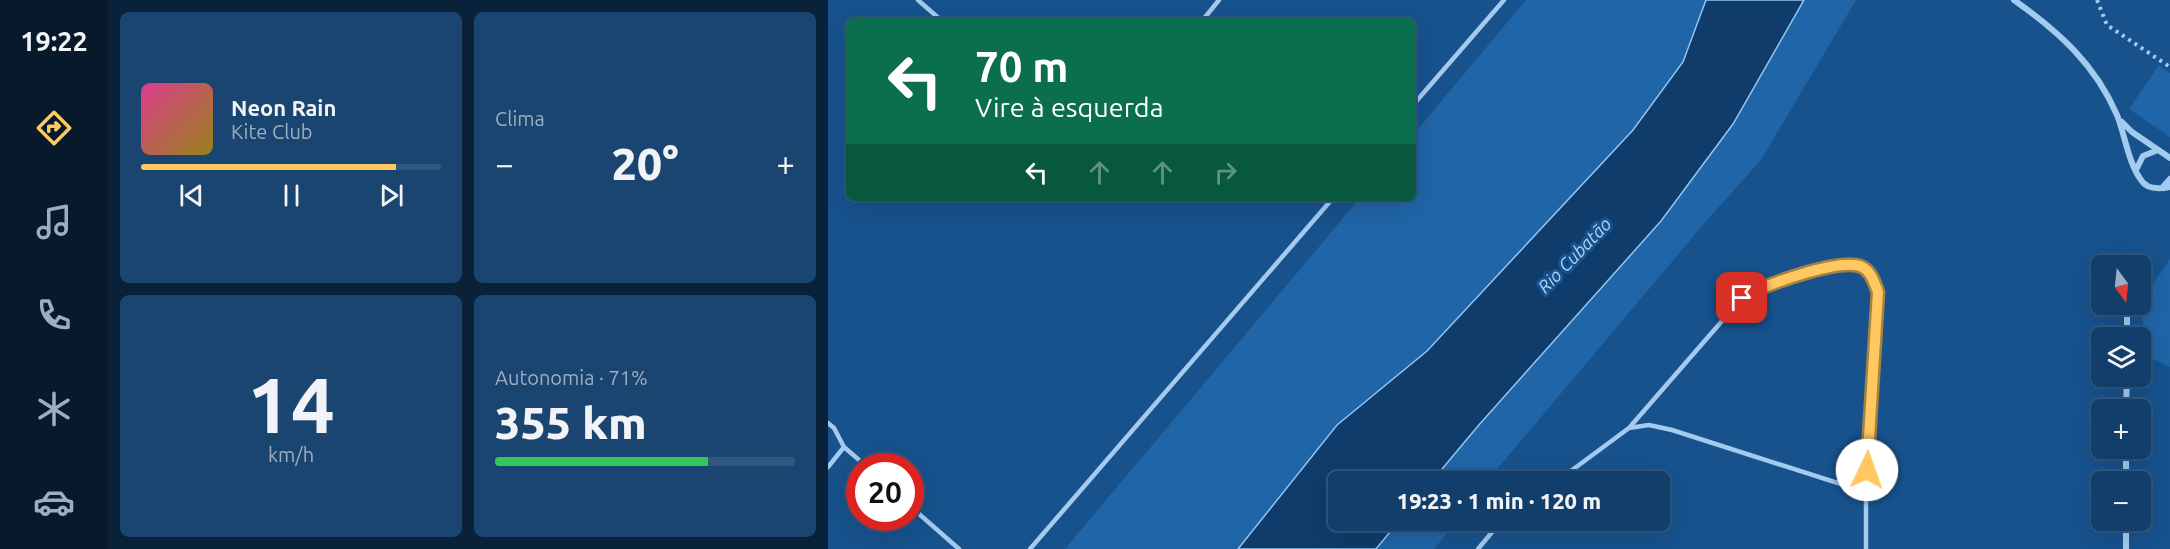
<!DOCTYPE html>
<html lang="pt">
<head>
<meta charset="utf-8">
<style>
	:root { --surface:#113e6a; --page:#1a4570; --text:#f1f3f6; --muted:#9caec1; --line:#30577e; --accent:#ffc861 }
	body { margin:0; font-family:Ubuntu,sans-serif; background:var(--page); color:var(--text); height:100vh; display:flex; flex-direction:column; font-size:22px; white-space:nowrap }
	* { box-sizing:border-box; margin:0 }
	p { font-size:20px; color:var(--muted) }
	.icon { flex:none; width:33px; height:33px; fill:none; stroke:currentColor; stroke-width:2; stroke-linecap:round; stroke-linejoin:round }
	.map { position:relative; flex:1; overflow:hidden }
	.drawer { display:flex; flex-direction:column; gap:12px; padding:12px; background:#09223a; width:720px }
	.drawer>* { flex:none }
	.top-card { position:absolute; left:18px; top:18px; width:570px; height:183px; border-radius:9px; box-shadow:0 6px 24px #0002,0 0 0 2px var(--line); background:#0b6e4f; color:#fff; overflow:hidden }
	.needle { width:39px; rotate:165deg }
	.tools { position:absolute; left:1263px; top:255px; display:grid; gap:12px }
	.tools a { display:grid; place-items:center; width:60px; height:60px; border-radius:9px; background:var(--surface); box-shadow:0 6px 24px #0002,0 0 0 2px var(--line); font-size:30px }
	.speed { position:absolute; left:18px; top:453px; display:flex; gap:12px; font-size:30px; font-weight:700; text-align:center }
	.speed>* { display:grid; place-content:center; width:78px; height:78px; border-radius:50%; background:var(--surface); box-shadow:0 6px 24px #0002,0 0 0 2px var(--line); line-height:1 }
	.speed .limit { border:9px solid #d22; background:#fff; color:#111 }
	.pin { position:absolute; display:grid; place-items:center; width:51px; height:51px; color:#fff; margin:-26px; border-radius:12px; box-shadow:0 3px 9px #0006 }
	.me { position:absolute; width:66px; margin:-33px; rotate:3deg; stroke-linejoin:round; filter:drop-shadow(0 0 4px #0008) }
	.turn { display:flex; align-items:center; gap:21px; height:126px; padding:0 30px; font-size:27px }
	.turn .icon { width:78px; height:78px; stroke-width:2.5 }
	.turn b { display:block; font-size:42px; line-height:51px }
	.lanes { display:flex; align-items:center; height:57px; padding:0 30px; background:#0003; justify-content:center; gap:30px; direction:ltr }
	.lanes .off { opacity:.35 }
	.big { font-size:45px; font-weight:800; line-height:1.1 }
	.drawer .card { flex:1; display:flex; flex-direction:column; justify-content:center; gap:9px; min-width:0; padding:0 21px; border-radius:9px; background:var(--page) }
	.drawer .dial { align-items:center; gap:0 }
	.dial b { font-size:78px; line-height:1 }
	.song { display:flex; align-items:center; gap:18px }
	.cover { width:72px; height:72px; border-radius:9px; background:linear-gradient(135deg,hsl(330 70% 55%),hsl(50 70% 35%)) }
	.played { height:6px; border-radius:3px; background:linear-gradient(90deg,var(--accent) 85%,var(--line) 85%) }
	.keys { display:flex; justify-content:space-around; direction:ltr }
	.heat { display:flex; justify-content:space-between; align-items:center; font-size:33px; direction:ltr }
	.charge { height:9px; border-radius:4px; background:linear-gradient(90deg,#34c759 71%,var(--line) 0) }
	.drawer .tiles { flex:1; display:grid; gap:12px; grid-template-columns:repeat(2,1fr) }
	.trip { position:absolute; left:500px; top:471px; width:342px; height:60px; border-radius:9px; background:var(--surface); box-shadow:0 6px 24px #0002,0 0 0 2px var(--line); font-weight:800; line-height:60px; text-align:center }
	main { display:flex; flex:1; min-height:0 }
	.dock { display:flex; flex-direction:column; width:108px; justify-content:space-around; align-items:center; background:#07192a; color:var(--muted) }
	.dock .icon { width:42px; height:42px }
	.dock .active { color:var(--accent) }
	.dock b { font-size:27px; color:var(--text) }
	.map>svg:first-child { display:block }
	.green { fill:#2065a7 }
	.water { fill:#0f3c6a; stroke:#95c6f1; stroke-width:1.5 }
	.lines { fill:none; stroke-linecap:round; stroke-linejoin:round }
	.path { stroke:#a3caef; stroke-width:4; stroke-dasharray:3 4.5; stroke-linecap:butt }
	.service { stroke:#a3caef; stroke-width:4.5 }
	.minor { stroke:#a3caef; stroke-width:6 }
	.route-casing { stroke:#a6823f; stroke-width:15 }
	.route { stroke:#ffc861; stroke-width:10 }
	.labels { text-anchor:middle; dominant-baseline:central; stroke-width:6; stroke-linejoin:round; paint-order:stroke }
	.water-label { font-size:18px; font-style:italic; fill:#afd4f6; stroke:#17528d }
</style>
</head>
<body>
<main>
<nav class="dock">
<b>19:22</b>
<svg class="icon active" aria-label="directions" viewBox="0 0 24 24"><path d="M12 3l9 9-9 9-9-9zM9 14v-3h6M13 9l2 2-2 2"/></svg>
<svg class="icon" aria-label="music" viewBox="0 0 24 24"><path d="M9 18V5l10-2v13"/><circle cx="6" cy="18" r="3"/><circle cx="16" cy="16" r="3"/></svg>
<svg class="icon" aria-label="phone" viewBox="0 0 24 24"><path d="M5 4h4l2 5-3 2q2 4 5 5l2-3 5 2v4C11 20 4 13 5 4z"/></svg>
<svg class="icon" aria-label="climate" viewBox="0 0 24 24"><path d="M12 3v18M4 7l16 10M4 17L20 7"/></svg>
<svg class="icon" aria-label="car" viewBox="0 0 24 24"><path d="M5 17H2v-5l4-1 3-4h7l3 4 3 1v5h-3M9 17h6M6 11h13"/><circle cx="7" cy="17" r="2"/><circle cx="17" cy="17" r="2"/></svg>
</nav>
<section class="drawer">
<div class="tiles">
<div class="card">
<div class="song"><i class="cover"></i><div><b>Neon Rain</b><p>Kite Club</p></div></div>
<div class="played"></div>
<div class="keys"><svg class="icon" aria-label="previous" viewBox="0 0 24 24"><path d="M18 5L8 12l10 7zM5 5v14"/></svg><svg class="icon" aria-label="pause" viewBox="0 0 24 24"><path d="M8 5v14M16 5v14"/></svg><svg class="icon" aria-label="next" viewBox="0 0 24 24"><path d="M6 5l10 7-10 7zM19 5v14"/></svg></div>
</div>
<div class="card"><p>Clima</p>
<div class="heat"><a>−</a><b class="big">20°</b><a>+</a></div>
</div>
<div class="card dial"><b>14</b><p>km/h</p></div>
<div class="card"><p>Autonomia · 71%</p><b class="big">355 km</b><div class="charge"></div></div>
</div>
</section>
<div class="map">
<svg width="1342" height="549" viewBox="0 0 1342 549">
	<rect width="100%" height="100%" fill="#17528d"/>
	<path class="green" d="M698,0H878L855,62L805,130L599,351L509,425L410,549H237L532,198H585V135Z
		M976,0H1028L933,160L880,219L659,481L604,482L650,426L833,221L905,124Z
		M1331,65L1342,73V137L1301,109Z
		M1342,259V367L1316,355L1314,300Z
		M571,521V520L629,521L606,549H548Z"/>
	<path class="water" d="M878,0H976L905,124L833,221L650,426L604,481L510,482V520L571,521L548,549H410L509,425L599,351L805,130L855,62Z"/>
	<g class="lines">
		<path class="path" d="M1269,0L1279,25L1342,67"/>
		<path class="service" d="M90,0L114,21
			M374,21L391,0
			M585,105L676,0
			M0,423L6,428L16,447L38,466
			M801,428L914,298L930,289L950,280L1018,265L1033,266L1042,273L1050,292L1038,492V549
			M0,467L16,447
			M728,482L801,428L821,425L844,430L1038,492
			M82,506L131,549
			M202,549L505,198
			M650,549L665,531L677,520"/>
		<path class="minor" d="M1186,0C1231,32 1267,64 1289,115C1297,135 1300,162 1313,180C1319,190 1332,189 1342,187
			M1294,122L1304,132L1342,158
			M1308,170L1315,156L1330,150
			M1334,188L1342,179
			M1299,338V304
			M1298,410L1299,376
			M1298,482V448
			M1298,549V520"/>
	</g>
	<g class="lines">
		<defs>
			<path id="route" d="M914,298C936,285 1008,259 1032,266C1043,270 1046,282 1050,292L1039,470"/>
		</defs>
		<use href="#route" class="route-casing"/>
		<use href="#route" class="route"/>
	</g>
	<g class="labels">
		<g class="water-label">
			<text transform="translate(746 255) rotate(-46)">Rio Cubatão</text>
		</g>
	</g>
</svg>
<div class="tools">
<a><svg class="needle" viewBox="-14 -14 28 28"><path d="M0-13l5 13h-10z" fill="#e53935"/><path d="M0 13l5-13h-10z" fill="#9caec1"/></svg></a>
<a><svg class="icon" aria-label="layers" viewBox="0 0 24 24"><path d="M12 4l9 5-9 5-9-5zM3 14l9 5 9-5"/></svg></a>
<a>+</a>
<a>−</a>
</div>
<div class="speed"><div class="limit">20</div></div>
<div class="pin" style="left:914px;top:298px;background:#d93025"><svg class="icon" aria-label="arrive" viewBox="0 0 24 24"><path d="M6 21V4h12l-3 4 3 4H6"/></svg></div>
<svg class="me" style="left:1039px;top:470px" viewBox="-20 -20 40 40"><circle r="19" fill="#fff"/><path d="M0-13L10 11 0 6-10 11z" fill="#ffc861"/></svg>
<div class="trip">19:23 · 1 min · 120 m</div>
<div class="top-card">
<div class="turn"><svg class="icon" aria-label="left" viewBox="0 0 24 24"><path d="M17 20v-9H6M10 6l-5 5 5 5"/></svg><div><b>70 m</b>Vire à esquerda</div></div>
<div class="lanes"><svg class="icon" aria-label="left" viewBox="0 0 24 24"><path d="M17 20v-9H6M10 6l-5 5 5 5"/></svg><svg class="icon off" aria-label="ahead" viewBox="0 0 24 24"><path d="M12 20V5M6 11l6-6 6 6"/></svg><svg class="icon off" aria-label="ahead" viewBox="0 0 24 24"><path d="M12 20V5M6 11l6-6 6 6"/></svg><svg class="icon off" aria-label="right" viewBox="0 0 24 24"><path d="M7 20v-9h11M14 6l5 5-5 5"/></svg></div>
</div>
</div>
</main>
</body>
</html>
